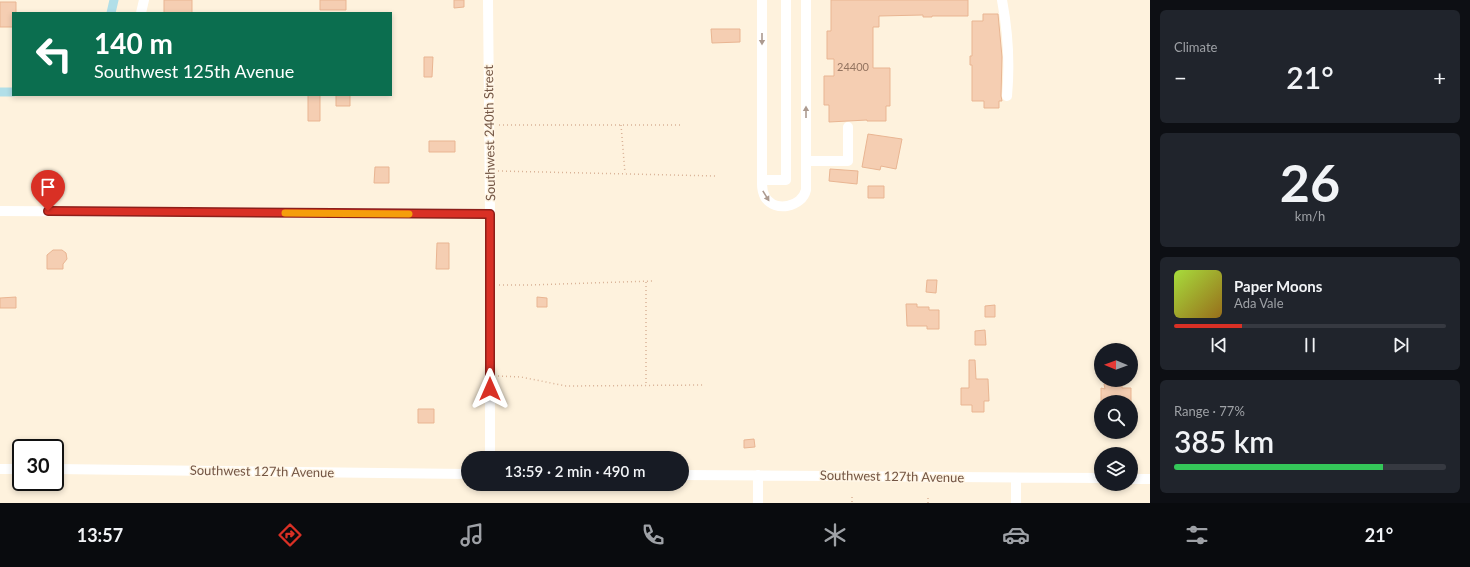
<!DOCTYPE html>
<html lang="en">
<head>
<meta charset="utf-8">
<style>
	:root { --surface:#171b24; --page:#20242c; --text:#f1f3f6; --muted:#9ea1a6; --line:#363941; --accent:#d93025 }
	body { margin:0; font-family:Lato,sans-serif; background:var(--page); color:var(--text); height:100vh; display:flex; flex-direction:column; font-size:15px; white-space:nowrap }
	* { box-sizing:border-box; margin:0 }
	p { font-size:13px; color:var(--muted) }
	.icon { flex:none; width:22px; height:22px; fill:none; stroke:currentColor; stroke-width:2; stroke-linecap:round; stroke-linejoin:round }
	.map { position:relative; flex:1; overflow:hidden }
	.panel { display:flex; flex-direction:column; gap:10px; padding:10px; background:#0d0f14; width:320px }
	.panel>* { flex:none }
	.hud { position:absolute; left:12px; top:12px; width:380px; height:84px; border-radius:0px; box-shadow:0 2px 6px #0003; background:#0b6e4f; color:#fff; overflow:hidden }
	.needle { width:26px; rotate:271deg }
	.tools { position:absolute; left:1094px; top:343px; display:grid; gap:8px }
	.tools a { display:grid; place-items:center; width:44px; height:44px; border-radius:50%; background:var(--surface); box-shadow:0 2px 6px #0003; font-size:20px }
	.speed { position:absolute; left:12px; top:439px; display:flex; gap:8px; font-size:20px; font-weight:700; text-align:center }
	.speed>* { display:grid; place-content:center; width:52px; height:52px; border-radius:50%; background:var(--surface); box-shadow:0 2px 6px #0003; line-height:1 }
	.speed .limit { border:2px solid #111; border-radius:6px; background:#fff; color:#111 }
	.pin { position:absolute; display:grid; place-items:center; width:34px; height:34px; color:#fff; margin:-41px -17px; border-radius:50% 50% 50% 0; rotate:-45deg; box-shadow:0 0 4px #0007 }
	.pin .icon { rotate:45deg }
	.me { position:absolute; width:44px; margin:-22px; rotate:0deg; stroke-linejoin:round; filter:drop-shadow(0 0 3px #0008) }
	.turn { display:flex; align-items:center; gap:14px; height:84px; padding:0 16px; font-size:18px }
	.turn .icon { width:52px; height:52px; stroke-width:2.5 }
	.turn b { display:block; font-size:28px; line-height:34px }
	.big { font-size:30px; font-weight:600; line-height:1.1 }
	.panel .tile { flex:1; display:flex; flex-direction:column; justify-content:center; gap:6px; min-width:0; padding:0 14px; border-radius:6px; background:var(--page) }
	.panel .dial { align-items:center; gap:0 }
	.dial b { font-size:52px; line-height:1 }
	.song { display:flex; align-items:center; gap:12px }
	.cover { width:48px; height:48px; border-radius:6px; background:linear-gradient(135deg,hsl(80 70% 55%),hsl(40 70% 35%)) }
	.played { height:4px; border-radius:2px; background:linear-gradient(90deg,var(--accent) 25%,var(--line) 25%) }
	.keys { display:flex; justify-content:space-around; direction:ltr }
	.heat { display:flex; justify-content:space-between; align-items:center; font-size:22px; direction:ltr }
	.charge { height:6px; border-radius:3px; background:linear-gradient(90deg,#34c759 77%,var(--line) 0) }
	.trip { position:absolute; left:461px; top:451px; width:228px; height:40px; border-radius:20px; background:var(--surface); box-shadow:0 2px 6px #0003; font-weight:600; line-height:40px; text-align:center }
	.menu { display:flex; height:64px; justify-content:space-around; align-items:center; background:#090b0e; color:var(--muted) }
	.menu .icon { width:28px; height:28px }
	.menu .selected { color:var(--accent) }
	.menu b { font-size:18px; color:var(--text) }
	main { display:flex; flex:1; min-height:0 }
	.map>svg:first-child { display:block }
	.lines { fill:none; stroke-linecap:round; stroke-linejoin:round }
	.canal { stroke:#b1dfe8; stroke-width:9 }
	.building { fill:#f5ceb2; stroke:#e9b592 }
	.path { stroke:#d9b296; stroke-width:1.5; stroke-dasharray:1 3; stroke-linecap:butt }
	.minor { stroke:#fff; stroke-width:10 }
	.oneway { fill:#ac9a8f }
	.route-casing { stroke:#8d1f18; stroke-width:10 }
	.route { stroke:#d93025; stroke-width:7 }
	.slow { stroke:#f59e0b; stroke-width:7 }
	.labels { text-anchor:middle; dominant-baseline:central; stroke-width:3; stroke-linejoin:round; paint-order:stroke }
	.number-label { font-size:11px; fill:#947460 }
	.street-label { font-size:13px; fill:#745644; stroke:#fff5e4 }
</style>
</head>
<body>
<main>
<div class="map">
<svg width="1150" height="503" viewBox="0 0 1150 503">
	<rect width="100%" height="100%" fill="#fef2dd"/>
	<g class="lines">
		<path class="canal" d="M111,13L114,0
			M0,92H13"/>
	</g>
	<path class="building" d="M164,0H192V13H164Z
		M320,0H346V10H320Z
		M454,0H464V7L454,8Z
		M831,0H968V16H932V17H923V15L879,16V27H873V68H890V106H886V121H867V120L829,122V105H824V76H834V59H827V31H831Z
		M0,2H16V13H13V27H0Z
		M983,14H998L1002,57L1001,96L1002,101H999V108H984V101H972V65H970V56H972V21H983Z
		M711,29H740V42L712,43Z
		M424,57H433L432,77H424Z
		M308,95H320V121H308Z
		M336,95H350V106H336Z
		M868,134L902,139L896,169L881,166L880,170L862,167Z
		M429,141H455V152H429Z
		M375,167H389V183H374Z
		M830,169L858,171L857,184L829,181Z
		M868,186H884V198H868Z
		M437,243H449V269H436Z
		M53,250H62L66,253L67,259L63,264V269H47V255Z
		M927,280H937L936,293L926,292Z
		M16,297V308H0V298Z
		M537,297L547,298V307H537Z
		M906,304H917V307H929V310H939V329H927V326H907Z
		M995,305V317H985V306Z
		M985,330L986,345H975V331Z
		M969,360H975L976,379H988L989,401H984V412H972V405H961V388H969Z
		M1104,384H1122V388H1131V402H1101V388L1105,389Z
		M418,409H434V423H418Z
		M754,439L755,447L744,448V440Z"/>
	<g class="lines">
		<path class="path" d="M499,125H681
			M621,125L625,173
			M498,171L716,176
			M646,282V385
			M499,285H529L653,281
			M498,376L521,377L566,386L704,385
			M852,497V503
			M928,503V498"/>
		<path class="minor" d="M488,0L490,214V458
			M762,0V184C762,188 763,193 765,197C775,213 802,207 806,190V0
			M1002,0C1008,32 1010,64 1007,96
			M141,13L144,0
			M807,161H848V127
			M762,180H786V0
			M0,211L490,214
			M0,469H21
			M55,469L468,474
			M682,475L1101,478
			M758,475V503
			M1131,479H1150
			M1016,503V478"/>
	</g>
	<defs><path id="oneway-solid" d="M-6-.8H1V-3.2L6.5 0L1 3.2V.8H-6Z"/></defs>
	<g class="oneway">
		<use href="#oneway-solid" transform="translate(762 39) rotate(90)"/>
		<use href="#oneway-solid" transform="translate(806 112) rotate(-90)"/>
		<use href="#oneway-solid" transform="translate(766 196) rotate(58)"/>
	</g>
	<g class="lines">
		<defs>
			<path id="route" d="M48,211L490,214V389"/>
		</defs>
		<use href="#route" class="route-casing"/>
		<use href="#route" class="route"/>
		<path class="slow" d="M285,213L409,214"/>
	</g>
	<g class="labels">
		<g class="number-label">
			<text x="853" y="66">24400</text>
		</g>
		<g class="street-label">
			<text transform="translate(489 133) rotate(-91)">Southwest 240th Street</text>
			<text transform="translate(262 471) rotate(1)">Southwest 127th Avenue</text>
			<text transform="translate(892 476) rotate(1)">Southwest 127th Avenue</text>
		</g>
	</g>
</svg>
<div class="tools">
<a><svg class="needle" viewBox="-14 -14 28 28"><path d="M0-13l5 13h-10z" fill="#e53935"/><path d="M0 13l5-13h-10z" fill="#9ea1a6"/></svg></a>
<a><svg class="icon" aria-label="search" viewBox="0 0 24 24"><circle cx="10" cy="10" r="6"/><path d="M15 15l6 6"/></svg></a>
<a><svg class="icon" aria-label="layers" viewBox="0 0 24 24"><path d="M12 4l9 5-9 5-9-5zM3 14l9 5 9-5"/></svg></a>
</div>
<div class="speed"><div class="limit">30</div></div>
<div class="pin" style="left:48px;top:211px;background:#d93025"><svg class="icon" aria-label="arrive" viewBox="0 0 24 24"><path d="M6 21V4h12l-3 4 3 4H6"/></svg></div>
<svg class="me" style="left:490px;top:389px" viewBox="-20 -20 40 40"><path d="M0-17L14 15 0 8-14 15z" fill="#d93025" stroke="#fff" stroke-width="4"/></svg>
<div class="trip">13:59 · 2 min · 490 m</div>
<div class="hud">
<div class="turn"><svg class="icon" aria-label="left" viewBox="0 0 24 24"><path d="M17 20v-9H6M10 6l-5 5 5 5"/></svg><div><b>140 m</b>Southwest 125th Avenue</div></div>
</div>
</div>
<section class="panel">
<div class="tile"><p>Climate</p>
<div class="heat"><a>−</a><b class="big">21°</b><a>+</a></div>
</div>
<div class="tile dial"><b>26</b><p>km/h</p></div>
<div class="tile">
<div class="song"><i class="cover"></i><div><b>Paper Moons</b><p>Ada Vale</p></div></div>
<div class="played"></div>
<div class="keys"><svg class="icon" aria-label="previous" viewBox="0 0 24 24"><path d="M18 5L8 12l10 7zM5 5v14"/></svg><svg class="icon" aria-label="pause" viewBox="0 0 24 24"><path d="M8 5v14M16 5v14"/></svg><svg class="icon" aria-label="next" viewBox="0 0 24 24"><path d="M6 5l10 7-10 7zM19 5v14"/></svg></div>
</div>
<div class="tile"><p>Range · 77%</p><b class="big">385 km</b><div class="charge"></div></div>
</section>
</main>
<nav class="menu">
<b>13:57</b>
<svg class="icon selected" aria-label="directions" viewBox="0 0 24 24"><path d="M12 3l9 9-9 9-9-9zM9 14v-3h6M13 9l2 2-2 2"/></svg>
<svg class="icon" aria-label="music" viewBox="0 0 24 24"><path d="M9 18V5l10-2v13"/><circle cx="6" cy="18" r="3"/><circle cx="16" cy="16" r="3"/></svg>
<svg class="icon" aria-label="phone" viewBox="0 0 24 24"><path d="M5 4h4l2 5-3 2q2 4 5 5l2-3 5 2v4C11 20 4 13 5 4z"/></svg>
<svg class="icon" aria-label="climate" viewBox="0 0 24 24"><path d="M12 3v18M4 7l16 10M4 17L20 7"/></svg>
<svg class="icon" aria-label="car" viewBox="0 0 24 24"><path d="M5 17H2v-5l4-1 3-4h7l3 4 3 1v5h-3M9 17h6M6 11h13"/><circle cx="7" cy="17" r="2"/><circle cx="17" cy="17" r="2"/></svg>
<svg class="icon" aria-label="filters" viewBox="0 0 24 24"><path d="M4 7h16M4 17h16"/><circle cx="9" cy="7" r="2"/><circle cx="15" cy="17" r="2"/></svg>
<b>21°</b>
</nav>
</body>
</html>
